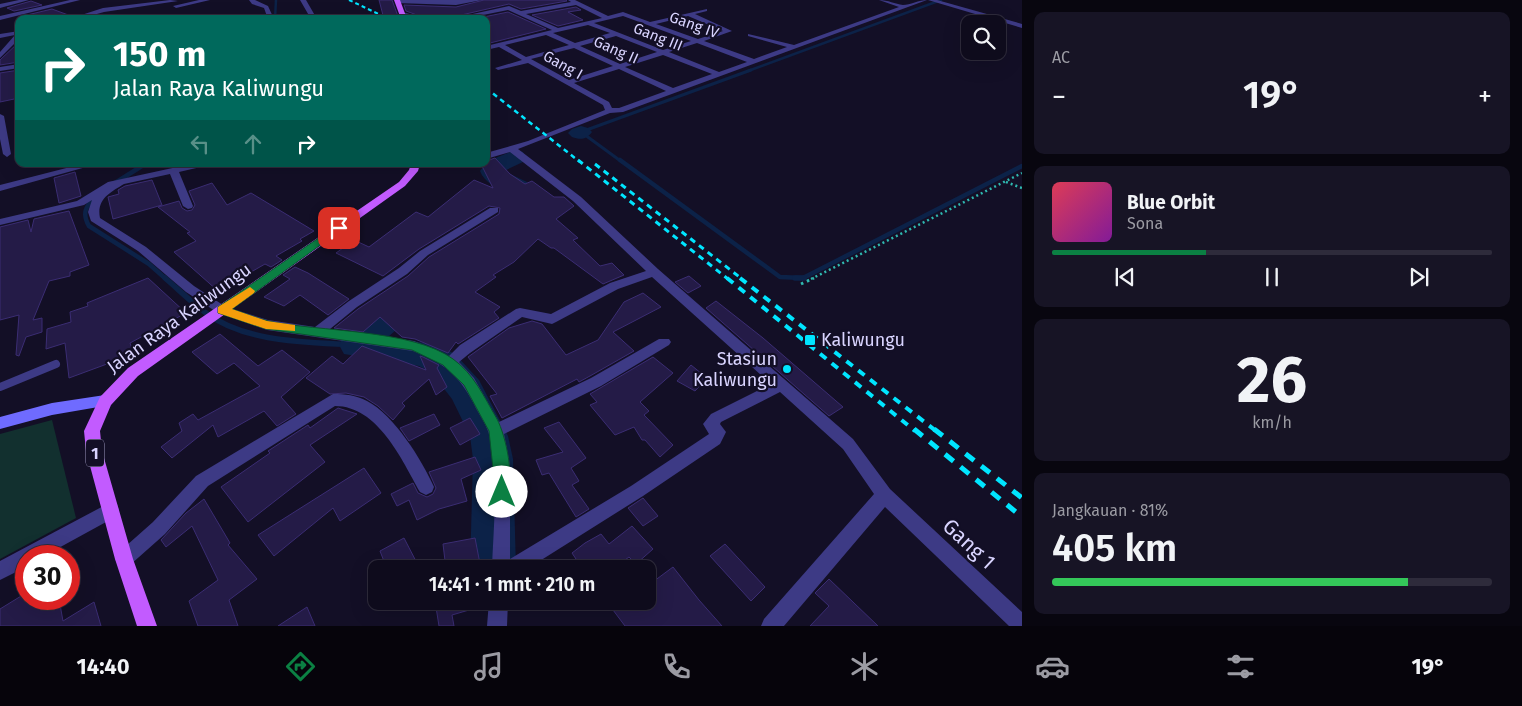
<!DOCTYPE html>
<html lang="id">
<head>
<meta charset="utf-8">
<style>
	:root { --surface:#0e0b1c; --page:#171425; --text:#f1f3f6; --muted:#9b9ba3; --line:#2e2b3b; --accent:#0b8043 }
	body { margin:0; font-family:"Fira Sans",sans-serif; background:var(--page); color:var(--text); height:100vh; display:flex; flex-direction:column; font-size:19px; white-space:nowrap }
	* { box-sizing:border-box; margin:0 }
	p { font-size:16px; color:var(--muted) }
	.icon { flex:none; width:28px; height:28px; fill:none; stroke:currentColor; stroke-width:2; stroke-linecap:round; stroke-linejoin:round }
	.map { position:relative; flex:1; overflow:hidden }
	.side { display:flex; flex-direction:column; gap:12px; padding:12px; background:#08060f; width:500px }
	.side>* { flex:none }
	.hud { position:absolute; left:15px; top:15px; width:475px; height:152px; border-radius:10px; box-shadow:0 5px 20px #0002,0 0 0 1px var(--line); background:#00695c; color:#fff; overflow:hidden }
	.controls { position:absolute; left:961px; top:15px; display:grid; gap:10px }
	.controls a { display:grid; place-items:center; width:45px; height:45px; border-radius:10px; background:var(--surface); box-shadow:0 5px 20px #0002,0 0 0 1px var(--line); font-size:25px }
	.speed { position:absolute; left:15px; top:545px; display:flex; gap:10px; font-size:25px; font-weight:700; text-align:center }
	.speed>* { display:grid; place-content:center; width:65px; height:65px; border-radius:50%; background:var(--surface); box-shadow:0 5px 20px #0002,0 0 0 1px var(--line); line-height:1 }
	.speed .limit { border:8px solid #d22; background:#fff; color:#111 }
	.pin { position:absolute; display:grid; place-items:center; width:42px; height:42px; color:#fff; margin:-21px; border-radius:10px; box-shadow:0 2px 8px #0006 }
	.me { position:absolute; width:55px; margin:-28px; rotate:0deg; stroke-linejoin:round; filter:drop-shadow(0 0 4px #0008) }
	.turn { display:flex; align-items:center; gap:18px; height:105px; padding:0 15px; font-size:22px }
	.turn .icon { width:65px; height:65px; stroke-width:2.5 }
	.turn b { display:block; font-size:35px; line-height:42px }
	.lanes { display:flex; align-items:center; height:48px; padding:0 15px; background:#0003; justify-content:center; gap:25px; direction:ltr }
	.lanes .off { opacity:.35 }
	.big { font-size:38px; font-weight:600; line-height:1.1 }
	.side .widget { flex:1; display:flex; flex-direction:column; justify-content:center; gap:8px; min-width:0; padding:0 18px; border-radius:10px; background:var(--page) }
	.side .dial { align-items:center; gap:0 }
	.dial b { font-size:65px; line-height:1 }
	.song { display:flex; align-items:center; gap:15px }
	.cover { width:60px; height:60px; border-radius:8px; background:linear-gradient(135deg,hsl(350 70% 55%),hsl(290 70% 35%)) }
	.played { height:5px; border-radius:2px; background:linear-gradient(90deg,var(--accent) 35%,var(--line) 35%) }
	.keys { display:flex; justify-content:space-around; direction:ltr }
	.heat { display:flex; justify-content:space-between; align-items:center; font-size:28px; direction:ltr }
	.charge { height:8px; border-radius:4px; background:linear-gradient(90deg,#34c759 81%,var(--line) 0) }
	.trip { position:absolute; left:368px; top:560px; width:288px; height:50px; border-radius:10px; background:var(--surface); box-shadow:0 5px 20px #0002,0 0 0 1px var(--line); font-weight:600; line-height:50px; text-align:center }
	.dock { display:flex; height:80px; justify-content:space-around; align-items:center; background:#06040b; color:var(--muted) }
	.dock .icon { width:35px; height:35px }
	.dock .active { color:var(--accent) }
	.dock b { font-size:22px; color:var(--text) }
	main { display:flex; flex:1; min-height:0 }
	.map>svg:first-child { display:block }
	.green { fill:#12302f }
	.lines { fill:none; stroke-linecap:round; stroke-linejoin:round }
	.stream-far3 { stroke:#0c2248; stroke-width:2.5 }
	.stream-far2 { stroke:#0c2248; stroke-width:3 }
	.stream-far1 { stroke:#0c2248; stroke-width:4.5 }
	.stream { stroke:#0c2248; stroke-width:5.5 }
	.river { fill:#0c2248; fill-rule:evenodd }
	.building { fill:#241b47; stroke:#3b2d73 }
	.path-far1 { stroke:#2fb8b0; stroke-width:2.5; stroke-dasharray:2 3; stroke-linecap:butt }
	.path { stroke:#2fb8b0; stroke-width:3; stroke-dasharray:2.5 4; stroke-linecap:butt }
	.lane { stroke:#3d3a85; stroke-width:8 }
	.street { fill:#3d3a85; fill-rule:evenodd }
	.secondary { fill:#6f6bff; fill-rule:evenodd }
	.primary { fill:#c25bff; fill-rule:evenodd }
	.rail-far4 { stroke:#00e5ff; stroke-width:2; stroke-dasharray:4 3; stroke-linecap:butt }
	.rail-far3 { stroke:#00e5ff; stroke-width:2.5; stroke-dasharray:5 4; stroke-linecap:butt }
	.rail-far2 { stroke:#00e5ff; stroke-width:3; stroke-dasharray:6 5; stroke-linecap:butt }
	.rail-far1 { stroke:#00e5ff; stroke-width:4; stroke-dasharray:8 7; stroke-linecap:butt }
	.rail { stroke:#00e5ff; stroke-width:5; stroke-dasharray:11 9; stroke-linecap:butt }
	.route { fill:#0b8043; stroke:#07532c }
	.slow { fill:#f59e0b }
	.poi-dot { fill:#00e5ff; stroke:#130f26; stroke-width:2 }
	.labels { text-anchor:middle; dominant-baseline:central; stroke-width:4.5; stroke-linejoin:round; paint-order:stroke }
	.far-street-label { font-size:15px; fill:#d9d4ff; stroke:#130f26 }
	.shield { fill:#130f26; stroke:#9e99be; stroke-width:1 }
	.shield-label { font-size:16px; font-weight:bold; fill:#d9d4ff }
	.street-label { font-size:18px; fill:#d9d4ff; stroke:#130f26 }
	.poi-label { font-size:18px; fill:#d9d4ff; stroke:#130f26; text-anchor:start }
	.near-street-label { font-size:21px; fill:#d9d4ff; stroke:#130f26 }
</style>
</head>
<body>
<main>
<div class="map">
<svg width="1022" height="626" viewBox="0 0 1022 626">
	<rect width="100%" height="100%" fill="#130f26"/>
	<path class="green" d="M52,420L76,518L0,559V434Z"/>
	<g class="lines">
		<path class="stream-far3" d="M275,19L276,0
			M748,71L941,0"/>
		<path class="stream-far2" d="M581,132L622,162
			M581,132L751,70"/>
		<path class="stream-far1" d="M620,160L780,277L803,278L1022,166
			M115,183L145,164
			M96,197C85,206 82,214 89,226L149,264L166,279"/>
		<path class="stream" d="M165,278C178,289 192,303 206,313C246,343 308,342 356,345
			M795,278H804"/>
		<path class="river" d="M581,126L588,128L592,132C586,140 580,140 572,137L568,133L572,129Z
			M515,150L523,152L526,157L523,162L504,171L527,182L530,187L527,192C511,196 486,187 480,171L488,161Z
			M417,285L428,288L432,295L428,302L388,337L437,345L455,354L479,380L508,436L513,459L516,569H470L473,459L470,436L452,399L431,372L419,366L344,354L339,345L344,336L406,288Z"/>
	</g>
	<path class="building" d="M379,0H392L399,19H384Z
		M484,0H566L567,1L521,9L509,4L444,19H428L406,11L404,5L456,7Z
		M31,1L42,5L14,11L7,8Z
		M576,7L581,10L568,12L583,20L558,26L532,15Z
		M52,9L71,16L67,19H36L27,15Z
		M508,12L546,29L486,44V19H474Z
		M19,42V62L0,65V60Z
		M19,70V98L0,102V73Z
		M495,158L510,174L525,184L532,181L554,197H564L574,206L556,219L578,238L573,240L600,266L612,263L624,275L603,284L554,248H551L538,239L514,262L493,275L496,277L475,292L500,307L494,312L499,318L458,344L456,342L448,353L415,339L402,337L380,317L363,332L334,328L358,309L408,276L429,257L499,214L500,208L489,206L419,249L383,276L336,253L354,240L369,247L416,212L428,217L474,180L493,188L481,164H486V161Z
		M75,172L81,196L59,203L54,178Z
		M152,180L162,205L113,219L108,197L119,194L118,190L125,186Z
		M212,183L227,205L251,193L314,231L300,239L302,241L276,256L282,260L271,267L265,264L218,291L174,252L196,241L187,233L190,232L158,207L179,201L182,208L187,211L192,210L195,205L189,191Z
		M69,211L89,265L70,272V276L49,281L33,320L42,318V332L26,337L19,356L16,355L19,315L0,320V227L28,220L31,232L34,219Z
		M295,267L308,273L349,299L328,315L300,295L284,306L264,297L290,279L283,275Z
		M689,276L701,286L688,293L675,282Z
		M148,278L186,313L130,343L134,354L69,378L65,343L46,349L47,329L71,322L70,312L88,306L87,303Z
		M643,293L661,307L613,332L634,351L590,376L579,382L577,379L502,418L490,396L497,394L468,357L509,328L532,321L542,324L566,355L598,340L624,302Z
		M716,301L763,338L843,407L829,416L706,308Z
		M220,334L258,366L282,350L310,372L281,397L296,414L277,426L264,411L218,437L213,425L172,458L161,447L182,431L179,423L193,414L198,420L260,386L234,363L217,374L192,352Z
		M362,346L426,370L420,356L423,357L439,365L437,368L447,387L436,395L429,379L402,403L405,406L393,420L378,406L364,397L346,393L330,394L306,378L332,356L343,364Z
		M653,357L673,373L640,402L649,411L644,415L673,445L660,457L645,440H642L634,427L615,435L590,405L597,402L590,394Z
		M691,365L707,378L695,391L677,381Z
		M338,408L357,414L310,445L325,462L248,522L221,487L270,453L268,451L308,425L310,428Z
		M434,414L440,425L409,441L400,428Z
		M470,418L480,434L460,445L450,428Z
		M559,422L586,458L571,468L579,481L572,485L589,509L576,517L549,473L542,475L536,460L563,452L544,428Z
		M475,457L481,470L461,479L467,501L439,509L417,520L409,500L397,506L391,494L413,483L418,493L427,497L433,494L436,488L429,472Z
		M364,468L381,493L340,521L333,508L274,556L258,535Z
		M643,498L658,516L643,526L628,508Z
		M204,499L230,543L228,545L257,579L229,600L238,626H198L189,601L218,580L192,526L166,547L161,540L186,513Z
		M632,526L653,549L636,564L629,557L613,569H564L576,559L572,553L585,543L601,534L609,544Z
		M404,538L420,569H387L380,551Z
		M475,538L481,569H446L443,544Z
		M725,544L765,587L751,601L710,556Z
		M673,567L699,600L722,626H625L613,610L626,601H646V587Z
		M829,579L878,626H810L829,606L815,593Z
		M26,593V599H59L63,621L94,602L101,626H0V609Z
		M435,601H485L486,605L452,615L454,626H439Z
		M307,607L315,626H278Z"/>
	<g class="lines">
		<path class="path-far1" d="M1006,182L1022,188
			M811,279L1022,173"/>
		<path class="path" d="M801,284L814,278"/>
		<path class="lane" d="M0,387L56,364"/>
		<path class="street" d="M19,0H29L0,8V4Z
			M70,0H80L0,20V16Z
			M170,0L178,1L104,12L79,19H69L103,8Z
			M199,0H210L176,8L173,6Z
			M249,0H255L268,6L274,19H268L264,8L252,4Z
			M300,0H306L317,19H311Z
			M398,0H482L456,5L396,3Z
			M568,0H575L608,16L623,12L650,22L707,9V11L695,14L732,31L704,41L754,59L787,47L748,36V34L794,45L899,7L879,0C888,0 895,4 903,5C910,5 919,0 927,0L623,112L610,113L518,149L581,197L658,269L853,439L890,489L1022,612V626H1009L885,507L784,626H761L764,619L874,494L843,449L780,392L721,422L720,424L726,432L720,444L643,496L527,569H492C493,533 500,463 488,431C485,422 478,413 474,404C458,374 444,363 413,351L267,330L218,313L186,292L138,251L91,221L88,212L92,200L84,205L0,225V219L77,201L108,182L191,164H206L205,166L179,172L193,206L192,208L188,209L183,206L170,174L124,184C111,192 96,199 100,218L146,247L194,286L226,307L268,320L315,327L349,301L399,268L420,251L490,208H498V212L428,255L407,274L357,307L330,329L414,341L449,356L460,345L516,309L520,308L551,314L610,283L646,271L573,201L510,152L486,159V153L528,141L605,110L603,105L528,63L498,70L495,68L522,60L499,47L486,50V46L552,30L508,10L463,19H450L509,6L521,11L571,2ZM576,5L602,18L558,28L526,14ZM623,16L691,41L663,50L594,23ZM688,16L723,31L698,39L656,24ZM588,25L610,33L575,43L553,33ZM546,35L569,45L526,57L505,45ZM616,36L657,52L620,64L580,46ZM697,43L747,62L719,72L669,52ZM574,48L613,66L569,80L531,59ZM663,55L712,74L673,88L625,67ZM619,69L666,91L619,108H612L609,102L574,83ZM652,277L771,384L711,414L703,424L709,434L631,486L510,559V465L504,434L601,386L669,345L671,342L669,339H659L591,378L499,422L474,378L459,362L470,353L522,317L552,324L556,322L618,289Z
			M928,0H937L1022,24V28Z
			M402,12L425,18L426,19L400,15Z
			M346,17L360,19H343Z
			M19,31V39L0,58V52L15,35L0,38V34Z
			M19,64V68L0,71V67Z
			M0,114L4,116L11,154L7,157L3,154L0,139Z
			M82,164H97L0,191V185Z
			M411,164H446L441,167L415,168L412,167Z
			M333,394C345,394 356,395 367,401C394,415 422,460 434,487L432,492L426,495L420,492C402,460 378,406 335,406L208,486L165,534L130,565L124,568L118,565L115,559L118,553L153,522L196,476Z
			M111,502L117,504L119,510L117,516L44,556H26V567L0,580V561Z
			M489,601H508L507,626H487Z"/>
		<path class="secondary" d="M105,395L110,397L112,401L110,405L52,415L0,429V417L52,403Z"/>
		<path class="primary" d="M394,0H400L407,19H401Z
			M411,164H420L418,171L405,186L138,376L111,405L100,431L102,451L133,559L157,626H137L115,559L86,451L84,431L100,397L128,368L399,182L409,170Z"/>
		<path class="rail-far4" d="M349,0L389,19"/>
		<path class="rail-far3" d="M486,88L580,162"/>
		<path class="rail-far2" d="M578,160L728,279
			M595,164L742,279"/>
		<path class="rail-far1" d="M727,278L915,431
			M740,278L936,431"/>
		<path class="rail" d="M914,429L1022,517
			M934,429L1022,498"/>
	</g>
	<path class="route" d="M336,226L344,228L232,309C244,313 256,318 268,321C319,332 412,329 453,359C474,374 484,397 497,419C506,436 515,479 507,497L502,499L496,497L489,431L464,385L443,365L412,350L266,329L218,313V307Z"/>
	<path class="slow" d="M250,287L255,291L254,293L232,309L267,321L295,325V331L266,329L218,313V307Z"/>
	<g class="poi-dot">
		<rect x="804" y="334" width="12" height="12" rx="2.5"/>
		<circle cx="787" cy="369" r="5"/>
	</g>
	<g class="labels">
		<g class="far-street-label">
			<text transform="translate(694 25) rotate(20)">Gang IV</text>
			<text transform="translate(658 37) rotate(22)">Gang III</text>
			<text transform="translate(616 50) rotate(24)">Gang II</text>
			<text transform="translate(563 65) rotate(29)">Gang I</text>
		</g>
		<rect class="shield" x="86" y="439.5" width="18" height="27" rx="4"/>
		<g class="shield-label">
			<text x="95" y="453">1</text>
		</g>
		<g class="street-label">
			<text transform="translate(179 318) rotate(-36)">Jalan Raya Kaliwungu</text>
		</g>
		<g class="poi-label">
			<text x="821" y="340">Kaliwungu</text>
			<text x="777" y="359" text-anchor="end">Stasiun<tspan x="777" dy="21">Kaliwungu</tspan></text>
		</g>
		<g class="near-street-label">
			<text transform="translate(969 544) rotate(43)">Gang 1</text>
		</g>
	</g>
</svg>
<div class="controls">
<a><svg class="icon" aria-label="search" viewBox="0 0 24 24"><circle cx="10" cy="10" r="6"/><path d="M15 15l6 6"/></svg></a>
</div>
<div class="speed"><div class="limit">30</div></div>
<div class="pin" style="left:339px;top:228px;background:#d93025"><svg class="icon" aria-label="arrive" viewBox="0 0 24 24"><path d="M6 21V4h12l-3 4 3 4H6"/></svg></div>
<svg class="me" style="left:502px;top:492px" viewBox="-20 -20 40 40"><circle r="19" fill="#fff"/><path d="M0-13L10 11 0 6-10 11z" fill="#0b8043"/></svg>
<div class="trip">14:41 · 1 mnt · 210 m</div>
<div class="hud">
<div class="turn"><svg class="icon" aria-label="right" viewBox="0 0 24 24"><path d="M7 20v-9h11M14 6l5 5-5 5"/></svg><div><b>150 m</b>Jalan Raya Kaliwungu</div></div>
<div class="lanes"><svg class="icon off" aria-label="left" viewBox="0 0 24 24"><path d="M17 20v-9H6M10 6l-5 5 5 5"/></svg><svg class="icon off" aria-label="ahead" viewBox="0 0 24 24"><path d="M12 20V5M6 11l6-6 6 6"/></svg><svg class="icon" aria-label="right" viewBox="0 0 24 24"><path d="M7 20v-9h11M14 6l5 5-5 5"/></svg></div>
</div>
</div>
<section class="side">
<div class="widget"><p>AC</p>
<div class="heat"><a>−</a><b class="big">19°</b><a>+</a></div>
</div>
<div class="widget">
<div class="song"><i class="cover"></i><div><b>Blue Orbit</b><p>Sona</p></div></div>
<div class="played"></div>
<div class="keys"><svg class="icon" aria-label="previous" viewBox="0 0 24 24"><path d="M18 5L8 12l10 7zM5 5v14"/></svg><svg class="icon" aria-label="pause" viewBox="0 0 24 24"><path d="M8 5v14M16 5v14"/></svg><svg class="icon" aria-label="next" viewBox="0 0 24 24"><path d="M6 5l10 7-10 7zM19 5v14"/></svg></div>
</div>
<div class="widget dial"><b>26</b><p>km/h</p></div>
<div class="widget"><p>Jangkauan · 81%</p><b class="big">405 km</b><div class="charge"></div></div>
</section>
</main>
<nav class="dock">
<b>14:40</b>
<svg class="icon active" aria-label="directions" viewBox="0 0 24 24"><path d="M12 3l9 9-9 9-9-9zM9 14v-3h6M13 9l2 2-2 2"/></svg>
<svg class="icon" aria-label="music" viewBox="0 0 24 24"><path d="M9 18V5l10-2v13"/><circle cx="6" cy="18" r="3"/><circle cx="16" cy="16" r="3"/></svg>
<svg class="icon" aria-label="phone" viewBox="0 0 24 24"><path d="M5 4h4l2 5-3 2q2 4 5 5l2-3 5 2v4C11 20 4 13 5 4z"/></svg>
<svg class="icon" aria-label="climate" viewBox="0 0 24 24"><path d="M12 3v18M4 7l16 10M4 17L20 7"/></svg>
<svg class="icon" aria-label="car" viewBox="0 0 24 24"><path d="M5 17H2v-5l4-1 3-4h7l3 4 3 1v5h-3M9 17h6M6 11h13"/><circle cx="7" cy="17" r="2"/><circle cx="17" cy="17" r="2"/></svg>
<svg class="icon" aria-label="filters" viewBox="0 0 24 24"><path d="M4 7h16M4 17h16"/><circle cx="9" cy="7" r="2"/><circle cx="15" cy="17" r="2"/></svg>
<b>19°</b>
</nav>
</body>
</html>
